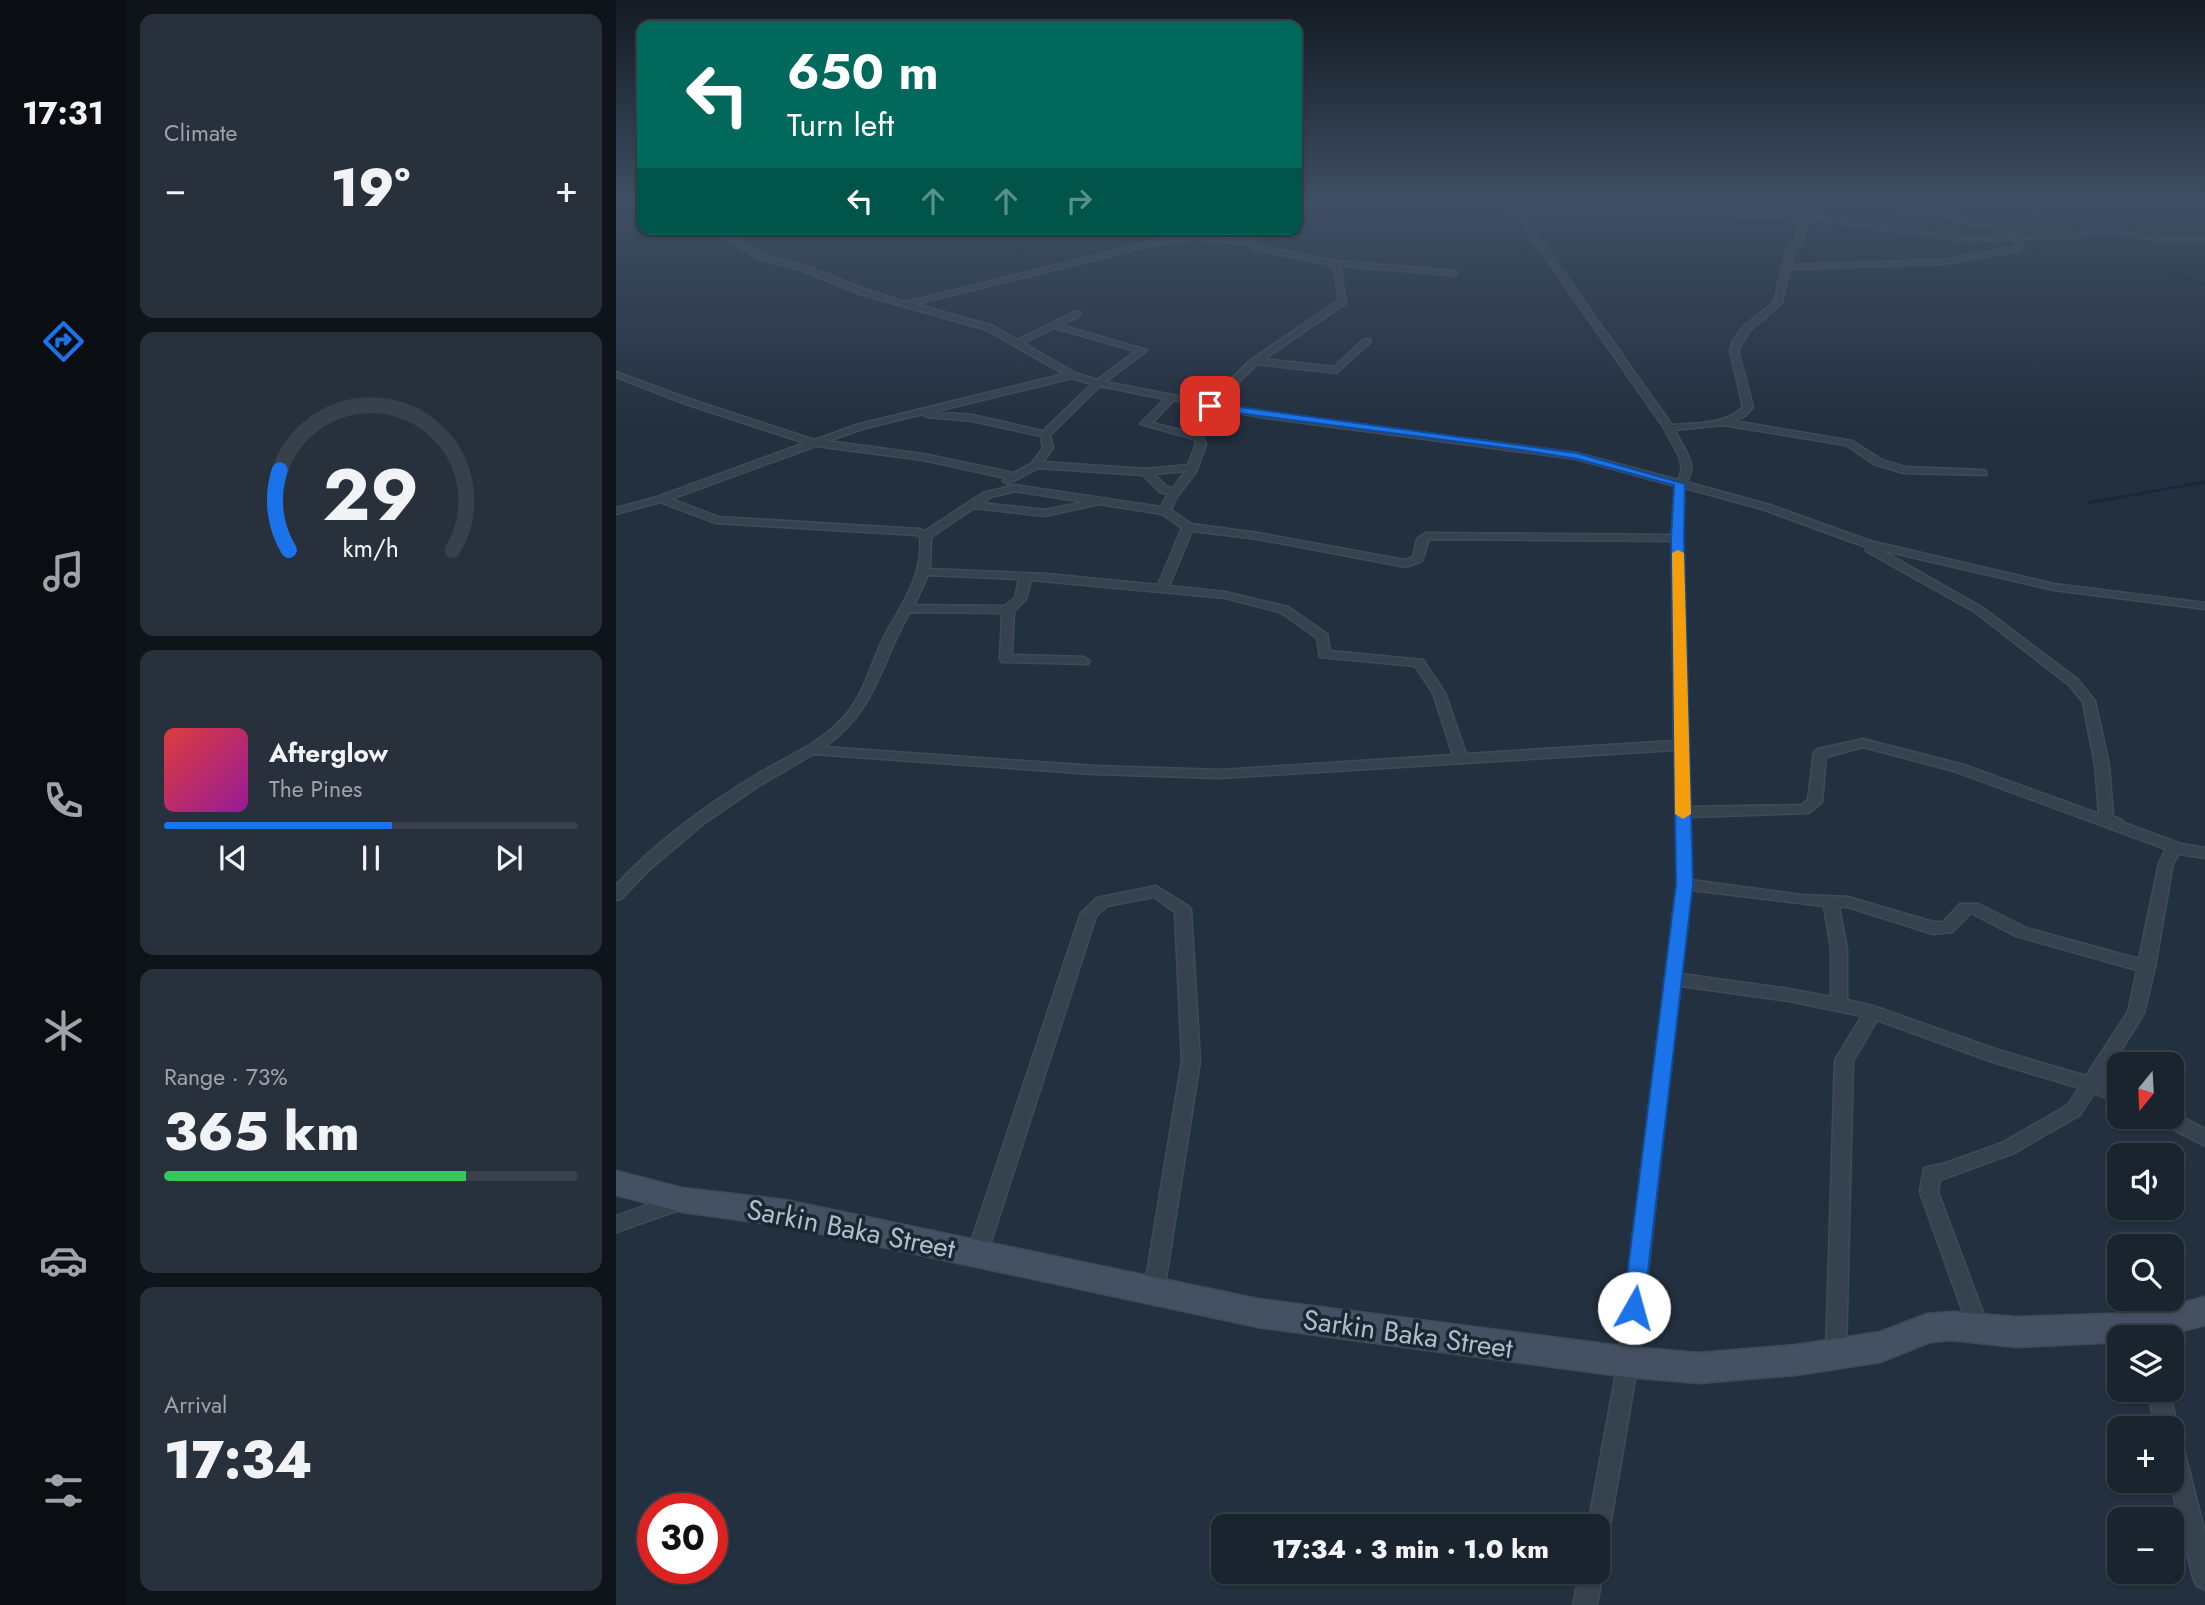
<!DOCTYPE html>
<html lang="en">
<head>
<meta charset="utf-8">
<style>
	:root { --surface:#1a242f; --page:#27303b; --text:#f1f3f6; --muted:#9fa4aa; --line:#38414b; --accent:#1a73e8 }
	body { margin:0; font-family:Jost,sans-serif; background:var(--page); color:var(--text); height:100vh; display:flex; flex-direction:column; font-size:26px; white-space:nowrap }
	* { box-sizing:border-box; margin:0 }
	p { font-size:23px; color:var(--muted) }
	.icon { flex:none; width:38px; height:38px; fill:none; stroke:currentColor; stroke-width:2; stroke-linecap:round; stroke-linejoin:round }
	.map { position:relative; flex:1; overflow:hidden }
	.panel { display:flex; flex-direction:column; gap:14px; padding:14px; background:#0e141a; width:490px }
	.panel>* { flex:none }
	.banner { position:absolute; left:21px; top:21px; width:665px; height:214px; border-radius:14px; box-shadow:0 2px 5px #0004,0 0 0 2px var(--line); background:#00695c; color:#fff; overflow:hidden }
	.needle { width:46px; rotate:198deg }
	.buttons { position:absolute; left:1491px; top:1052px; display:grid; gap:14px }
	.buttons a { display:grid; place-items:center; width:77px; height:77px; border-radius:14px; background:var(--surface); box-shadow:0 2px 5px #0004,0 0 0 2px var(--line); font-size:35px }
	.speed { position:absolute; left:21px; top:1493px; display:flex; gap:14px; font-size:35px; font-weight:700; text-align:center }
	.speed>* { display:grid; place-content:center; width:91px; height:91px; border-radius:50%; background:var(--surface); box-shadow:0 2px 5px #0004,0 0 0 2px var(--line); line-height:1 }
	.speed .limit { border:10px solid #d22; background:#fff; color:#111 }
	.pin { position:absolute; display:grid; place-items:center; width:60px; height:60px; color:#fff; margin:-30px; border-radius:14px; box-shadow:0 4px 10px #0006 }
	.me { position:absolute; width:77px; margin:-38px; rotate:7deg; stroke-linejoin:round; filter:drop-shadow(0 0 5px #0008) }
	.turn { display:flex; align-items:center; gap:24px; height:147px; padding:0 35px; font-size:32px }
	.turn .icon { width:91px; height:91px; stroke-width:2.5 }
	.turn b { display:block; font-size:49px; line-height:60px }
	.lanes { display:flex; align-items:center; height:66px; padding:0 35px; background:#0003; justify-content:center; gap:35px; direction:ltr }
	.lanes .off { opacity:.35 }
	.big { font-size:52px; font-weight:800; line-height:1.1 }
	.panel .tile { flex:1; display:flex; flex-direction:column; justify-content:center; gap:10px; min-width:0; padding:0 24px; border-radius:14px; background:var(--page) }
	.panel .dial { align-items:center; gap:0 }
	.dial svg { height:182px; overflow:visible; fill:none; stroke:var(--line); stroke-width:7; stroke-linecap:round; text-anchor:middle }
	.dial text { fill:var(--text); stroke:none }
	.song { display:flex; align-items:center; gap:21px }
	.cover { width:84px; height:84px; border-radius:10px; background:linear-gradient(135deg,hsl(0 70% 55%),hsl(300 70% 35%)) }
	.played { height:7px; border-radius:4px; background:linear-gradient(90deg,var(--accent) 55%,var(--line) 55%) }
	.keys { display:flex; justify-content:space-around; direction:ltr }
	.heat { display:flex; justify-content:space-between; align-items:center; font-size:38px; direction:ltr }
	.charge { height:10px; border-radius:5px; background:linear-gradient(90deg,#34c759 73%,var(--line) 0) }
	.trip { position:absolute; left:595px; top:1514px; width:399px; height:70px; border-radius:14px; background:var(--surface); box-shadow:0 2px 5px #0004,0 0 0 2px var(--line); font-weight:800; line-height:70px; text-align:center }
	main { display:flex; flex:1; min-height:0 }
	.dock { display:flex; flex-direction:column; width:126px; justify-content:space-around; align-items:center; background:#0a0e13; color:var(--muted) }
	.dock .icon { width:49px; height:49px }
	.dock .selected { color:var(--accent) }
	.dock b { font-size:32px; color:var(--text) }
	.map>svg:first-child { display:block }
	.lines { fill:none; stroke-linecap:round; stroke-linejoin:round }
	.stream-far1 { stroke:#15283e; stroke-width:2 }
	.stream { stroke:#15283e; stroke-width:2.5 }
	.street-casing { stroke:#404b58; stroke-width:3 }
	.secondary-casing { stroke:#404b58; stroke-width:3 }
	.street { fill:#37424f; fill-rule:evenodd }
	.secondary { fill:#455162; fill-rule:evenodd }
	.route { fill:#1a73e8; stroke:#114b97; stroke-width:2 }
	.slow { fill:#f59e0b }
	.labels { text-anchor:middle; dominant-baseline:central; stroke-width:7; stroke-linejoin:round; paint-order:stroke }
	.near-street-label { font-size:28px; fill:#b3bdca; stroke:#1c2734 }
</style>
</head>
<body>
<main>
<nav class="dock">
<b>17:31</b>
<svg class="icon selected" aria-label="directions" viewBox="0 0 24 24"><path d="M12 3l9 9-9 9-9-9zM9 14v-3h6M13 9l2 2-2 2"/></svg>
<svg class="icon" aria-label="music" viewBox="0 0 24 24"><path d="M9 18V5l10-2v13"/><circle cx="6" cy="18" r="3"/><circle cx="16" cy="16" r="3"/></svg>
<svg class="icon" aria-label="phone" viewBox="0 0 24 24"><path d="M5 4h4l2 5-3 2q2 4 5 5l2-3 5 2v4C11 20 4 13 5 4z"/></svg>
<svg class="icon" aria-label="climate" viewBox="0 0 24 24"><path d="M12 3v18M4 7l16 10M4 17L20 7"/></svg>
<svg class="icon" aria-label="car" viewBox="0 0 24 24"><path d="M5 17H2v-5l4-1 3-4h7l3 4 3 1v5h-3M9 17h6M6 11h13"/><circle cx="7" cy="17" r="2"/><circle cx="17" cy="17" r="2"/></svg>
<svg class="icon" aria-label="filters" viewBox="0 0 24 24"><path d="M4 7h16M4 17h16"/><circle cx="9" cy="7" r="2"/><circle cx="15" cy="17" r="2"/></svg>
</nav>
<section class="panel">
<div class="tile"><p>Climate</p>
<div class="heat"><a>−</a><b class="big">19°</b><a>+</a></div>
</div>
<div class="tile dial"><svg viewBox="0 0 100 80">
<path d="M14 69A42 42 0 1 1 86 69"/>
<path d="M14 69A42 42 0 0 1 10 34" stroke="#1a73e8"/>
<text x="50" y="56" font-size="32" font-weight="700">29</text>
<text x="50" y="72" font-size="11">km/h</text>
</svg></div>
<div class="tile">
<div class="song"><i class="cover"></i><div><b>Afterglow</b><p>The Pines</p></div></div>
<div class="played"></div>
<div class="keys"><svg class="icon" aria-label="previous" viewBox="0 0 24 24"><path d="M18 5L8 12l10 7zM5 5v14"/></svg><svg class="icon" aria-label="pause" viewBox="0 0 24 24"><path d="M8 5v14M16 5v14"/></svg><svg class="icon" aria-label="next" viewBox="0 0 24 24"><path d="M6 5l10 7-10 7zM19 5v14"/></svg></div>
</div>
<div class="tile"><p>Range · 73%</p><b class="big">365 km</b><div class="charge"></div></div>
<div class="tile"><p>Arrival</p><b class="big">17:34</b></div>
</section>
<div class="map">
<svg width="1589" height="1605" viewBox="0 0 1589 1605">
	<rect width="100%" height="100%" fill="#23303f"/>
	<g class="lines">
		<path class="stream-far1" d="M1521,263L1589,285"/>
		<path class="stream" d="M1472,503L1589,482"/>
		<defs>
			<path id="street" d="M890,201H896L898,203L1195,216L1352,237L1460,233L1489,228L1549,237H1589V241H1549L1489,232L1460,237L1405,239L1407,245L1402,251L1327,264L1174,269L1166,303L1133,331L1122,351L1137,407L1129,416L1118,421L1236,441L1266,460L1289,467L1366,470L1370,471V475L1288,473L1258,464L1230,445L1106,425L1059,430C1066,448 1084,464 1070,482L1154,505L1254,541L1438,584L1589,603V609L1438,590L1265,550L1367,608L1461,679L1479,701L1493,765L1497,816L1506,820L1508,823L1565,844L1589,848V858L1563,854L1557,863L1539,967L1528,1013L1486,1081L1503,1088V1103L1478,1093L1464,1115L1398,1153L1324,1180L1322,1192L1373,1329L1370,1336L1363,1339L1356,1336L1353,1329L1304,1192L1308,1168L1330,1163L1386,1143L1452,1105L1463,1088L1374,1061L1261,1020L1237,1061L1230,1354L1227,1361L1220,1364L1213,1361L1210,1354L1219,1060L1246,1016L1173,1001L1064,986L1022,1362L993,1532L990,1540L982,1543V1526H972L1002,1362L1061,884L1059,750L605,778L478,774L197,754L141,787L87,824L35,868L5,899L0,900V885C41,841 90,805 142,774C170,757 203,744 226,719C250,695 255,659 272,630C289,599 307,575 304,537L300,535L100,523L44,502L0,514V508L41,497L189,443L67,403L0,377V372L73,399L199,440L240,425L448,374L371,330L244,294L185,270L145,260L93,229H102L151,256L191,266L250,290L290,302L555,237L580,235L631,240L643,229H651L637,242L642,246L720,261L840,271V275H837L724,266L730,303L648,359L718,367L748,339H754V343L720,373L641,364L602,403L643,411L961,453L1062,480C1073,462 1055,445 1048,428ZM901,207L1189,220L1181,228L1179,241L1170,253L1158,302L1127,327L1116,342L1114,351L1127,407C1109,425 1080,423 1056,425ZM1197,220L1352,241L1398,239L1399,245L1397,247L1327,260L1175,265C1177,255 1182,251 1186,242C1191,232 1187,230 1197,220ZM580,239L631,244L640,250L717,265L723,300L632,362L593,402L489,382L531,350L444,325L464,316V312H458L401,340L377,326L299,304L555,241ZM438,328L520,351L481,380L459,373L407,343ZM456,378L476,384L427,431L356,415L317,412ZM484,386L549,399L524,424L578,439L580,444L572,465L530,469L427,462L437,448L434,435ZM558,400L643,417L960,459L1059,486L1056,535L810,533L801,539L797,557L789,560L642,533L575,524L555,510L560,498L580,472L590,444L585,435L536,423ZM307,414L311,417L356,421L425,436L427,448L416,463L398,473L307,454L212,441L246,429ZM200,446L307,460L390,478L387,481L392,484L422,468L527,475L544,492L552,494L545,507L399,485L367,493L309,531L303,529L102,517L55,499ZM570,471L557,488L551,487L538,474ZM1069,488L1146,509L1250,547V551L1359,612L1453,685L1467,702L1479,765L1483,814L1348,765L1247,739L1202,749L1198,752L1192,800L1185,805L1073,807L1066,538ZM399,491L469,502L429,510L366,503L375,497ZM483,504L546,514L566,528L542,585L431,574L314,569L315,537L358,508L429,516ZM576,531L642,539L790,567L806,561L813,539L1056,541L1058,741L850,754L829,693L807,660L714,651L711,634L672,607L609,592L553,586ZM312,575L403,579L399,598L389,606L298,605ZM415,580L609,598L664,612L701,638L704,657L799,666L817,693L837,755L605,770L478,766L208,747C261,711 264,662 294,612L386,613L384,659L386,662L472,664L474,661L468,657L396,655L398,611L410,599ZM1247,747L1338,771L1550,849L1543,863L1523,959L1410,928L1362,904H1344L1327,922H1317L1232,897L1186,895L1075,880L1074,817L1193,813L1206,802L1210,757ZM1075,890L1208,906L1215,949V997L1173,989L1065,974ZM1223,907H1232L1317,934L1336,932L1355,913L1400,936L1521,970L1512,1012L1470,1076L1382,1050L1257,1006L1231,1000V949Z
				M1256,201H1266L1401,232L1397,234Z
				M540,886L572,906L575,910L584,1061L548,1291L545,1298L538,1300L531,1298L528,1291L566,1061L559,912L538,897L491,906L480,916L371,1254L368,1260L361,1263L354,1260L351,1254L465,913L481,898Z
				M1556,1112L1589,1129V1146L1541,1121L1538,1116H1556Z
				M65,1193L72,1195L74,1201L72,1207L0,1232V1216Z
				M1531,1390H1553L1562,1428L1558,1436L1564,1438L1567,1446L1589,1533V1590L1581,1586L1577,1578L1554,1480H1556V1428H1540Z
				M982,1563L987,1572L981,1605H957L964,1572H982Z"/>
			<path id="secondary" d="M0,1171L66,1188L169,1200L642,1299L1012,1347L1083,1353L1180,1345L1264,1332L1311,1314L1336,1312L1400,1317L1527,1313L1589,1297V1325L1544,1337H1503V1342L1400,1347L1336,1340L1314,1342L1264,1362L1180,1375L1083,1383L1012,1377L642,1327L169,1226L66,1212L0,1195Z"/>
		</defs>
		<use href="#street" class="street-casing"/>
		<use href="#secondary" class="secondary-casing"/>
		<use href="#street" class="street"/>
		<use href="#secondary" class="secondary"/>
	</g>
	<linearGradient id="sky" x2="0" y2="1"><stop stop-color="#131a23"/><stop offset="0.47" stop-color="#3f4e63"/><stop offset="1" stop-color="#3f4e63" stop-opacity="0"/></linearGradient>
	<rect width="1589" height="425" fill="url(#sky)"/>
	<path class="route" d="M594,403L961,453L1069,484L1068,538L1077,884L1027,1315L1018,1318L1010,1315L1007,1308L1060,884L1055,538L1058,485L961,459L905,450L590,409L589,406Z"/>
	<path class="slow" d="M1062,550L1068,553L1075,814L1067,819L1059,814L1056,553Z"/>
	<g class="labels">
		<g class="near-street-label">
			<text transform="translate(235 1229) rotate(11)">Sarkin Baka Street</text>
			<text transform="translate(792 1334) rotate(8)">Sarkin Baka Street</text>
		</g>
	</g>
</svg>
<div class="buttons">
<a><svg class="needle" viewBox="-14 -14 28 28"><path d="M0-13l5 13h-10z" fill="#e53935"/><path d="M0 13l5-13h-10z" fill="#9fa4aa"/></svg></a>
<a><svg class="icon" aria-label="sound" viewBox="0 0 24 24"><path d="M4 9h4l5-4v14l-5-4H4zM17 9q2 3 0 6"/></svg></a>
<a><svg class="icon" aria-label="search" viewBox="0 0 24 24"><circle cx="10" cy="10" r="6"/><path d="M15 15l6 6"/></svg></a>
<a><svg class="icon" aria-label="layers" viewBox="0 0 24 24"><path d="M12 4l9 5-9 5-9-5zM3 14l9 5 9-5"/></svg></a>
<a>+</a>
<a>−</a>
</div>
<div class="speed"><div class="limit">30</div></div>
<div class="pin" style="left:594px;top:406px;background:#d93025"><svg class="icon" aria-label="arrive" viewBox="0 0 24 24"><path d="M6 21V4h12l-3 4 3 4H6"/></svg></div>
<svg class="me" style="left:1018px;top:1308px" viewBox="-20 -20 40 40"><circle r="19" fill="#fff"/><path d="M0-13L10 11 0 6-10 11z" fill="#1a73e8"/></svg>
<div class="trip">17:34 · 3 min · 1.0 km</div>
<div class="banner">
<div class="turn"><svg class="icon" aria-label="left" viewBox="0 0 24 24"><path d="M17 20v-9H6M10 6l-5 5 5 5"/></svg><div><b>650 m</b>Turn left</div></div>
<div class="lanes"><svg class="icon" aria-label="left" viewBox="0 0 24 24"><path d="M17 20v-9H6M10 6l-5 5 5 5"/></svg><svg class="icon off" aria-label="ahead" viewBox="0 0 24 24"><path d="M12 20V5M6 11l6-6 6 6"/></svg><svg class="icon off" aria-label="ahead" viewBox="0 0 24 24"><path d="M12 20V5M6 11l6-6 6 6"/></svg><svg class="icon off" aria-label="right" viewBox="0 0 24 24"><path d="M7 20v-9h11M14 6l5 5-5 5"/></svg></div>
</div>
</div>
</main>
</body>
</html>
